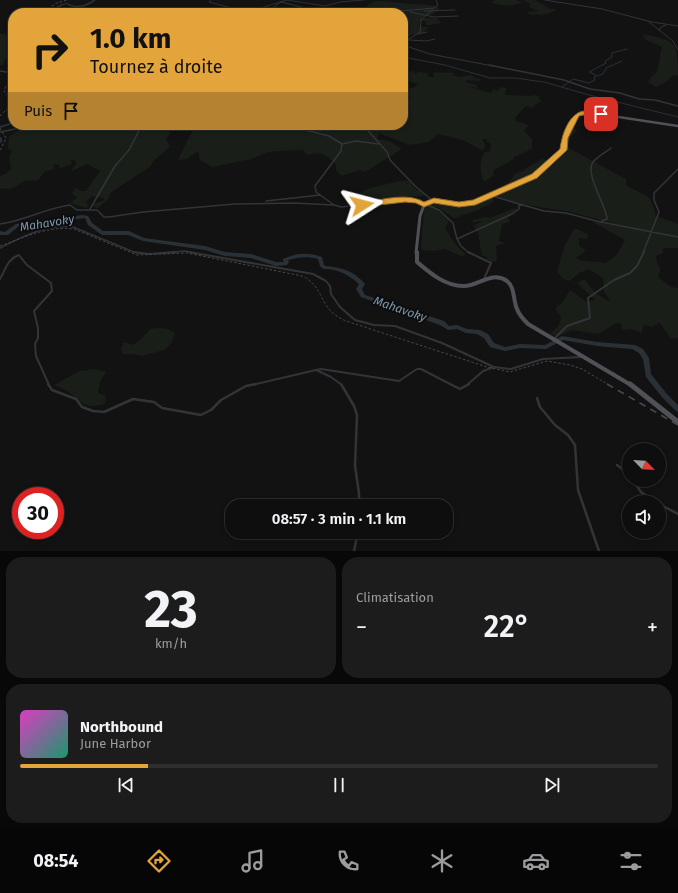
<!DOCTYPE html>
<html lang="fr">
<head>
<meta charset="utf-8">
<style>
	:root { --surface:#0e0e0e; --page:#1c1c1c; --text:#f1f3f6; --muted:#9b9c9e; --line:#2e2e2e; --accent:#e3a43b }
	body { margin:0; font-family:"Fira Sans",sans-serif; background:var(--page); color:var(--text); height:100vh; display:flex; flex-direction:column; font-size:15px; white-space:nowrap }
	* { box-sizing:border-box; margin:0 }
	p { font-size:13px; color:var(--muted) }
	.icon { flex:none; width:22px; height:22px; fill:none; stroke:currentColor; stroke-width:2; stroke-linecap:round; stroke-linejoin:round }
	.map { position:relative; height:551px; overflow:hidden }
	.drawer { display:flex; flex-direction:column; gap:6px; padding:6px; background:#080808; flex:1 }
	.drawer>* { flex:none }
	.guide { position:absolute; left:8px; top:8px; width:400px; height:122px; border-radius:16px; box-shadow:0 2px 6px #0003,0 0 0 1px var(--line); background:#e3a43b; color:#111; overflow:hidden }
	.needle { width:26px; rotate:115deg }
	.controls { position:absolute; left:622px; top:443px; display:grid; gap:8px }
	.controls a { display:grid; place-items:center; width:44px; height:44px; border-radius:50%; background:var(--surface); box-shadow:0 2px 6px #0003,0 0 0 1px var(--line); font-size:20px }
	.speed { position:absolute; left:12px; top:487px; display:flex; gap:8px; font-size:20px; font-weight:700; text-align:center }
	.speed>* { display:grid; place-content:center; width:52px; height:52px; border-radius:50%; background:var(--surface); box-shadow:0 2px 6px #0003,0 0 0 1px var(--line); line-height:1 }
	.speed .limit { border:6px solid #d22; background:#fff; color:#111 }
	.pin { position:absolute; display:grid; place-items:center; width:34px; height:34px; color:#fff; margin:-17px; border-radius:8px; box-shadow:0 2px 6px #0006 }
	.me { position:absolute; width:44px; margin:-22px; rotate:81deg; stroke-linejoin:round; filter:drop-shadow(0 0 3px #0008) }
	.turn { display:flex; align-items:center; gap:14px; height:84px; padding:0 16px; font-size:18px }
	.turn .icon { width:52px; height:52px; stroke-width:2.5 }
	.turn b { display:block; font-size:28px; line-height:34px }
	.then { display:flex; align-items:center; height:38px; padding:0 16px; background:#0003; gap:8px; font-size:15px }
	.big { font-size:30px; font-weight:600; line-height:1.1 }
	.drawer .widget { flex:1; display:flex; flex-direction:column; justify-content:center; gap:6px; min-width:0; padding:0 14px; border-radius:16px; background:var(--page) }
	.drawer .dial { align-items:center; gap:0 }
	.dial b { font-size:52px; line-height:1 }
	.song { display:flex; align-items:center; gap:12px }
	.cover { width:48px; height:48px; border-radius:6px; background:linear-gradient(135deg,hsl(310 70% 55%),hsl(160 70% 35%)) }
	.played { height:4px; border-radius:2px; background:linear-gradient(90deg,var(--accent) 20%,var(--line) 20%) }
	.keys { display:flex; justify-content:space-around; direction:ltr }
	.heat { display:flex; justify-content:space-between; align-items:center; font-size:22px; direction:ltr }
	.drawer .tiles { flex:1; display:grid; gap:6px; grid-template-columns:1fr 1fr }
	.widget:last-child { grid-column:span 2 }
	.trip { position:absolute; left:225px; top:499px; width:228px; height:40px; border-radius:16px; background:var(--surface); box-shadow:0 2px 6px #0003,0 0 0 1px var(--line); font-weight:600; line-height:40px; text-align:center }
	.dock { display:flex; height:64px; justify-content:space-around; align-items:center; background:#060606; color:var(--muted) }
	.dock .icon { width:28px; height:28px }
	.dock .current { color:var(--accent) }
	.dock b { font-size:18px; color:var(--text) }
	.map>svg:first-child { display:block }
	.green { fill:#191e19 }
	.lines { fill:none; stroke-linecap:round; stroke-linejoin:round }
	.stream { stroke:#2a3136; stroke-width:1 }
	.river { fill:#2a3136; fill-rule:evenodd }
	.minor-far3 { stroke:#333438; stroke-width:1 }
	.minor-far2 { stroke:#333438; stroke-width:1.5 }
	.minor-far1 { stroke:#333438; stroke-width:2 }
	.minor { stroke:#333438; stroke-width:2.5 }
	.primary-far3 { stroke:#505157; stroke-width:2.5 }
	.primary-far2 { stroke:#505157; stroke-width:3 }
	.primary-far1 { stroke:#505157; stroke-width:4 }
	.primary { stroke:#505157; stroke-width:5 }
	.rail-far1 { stroke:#47484d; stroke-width:1; stroke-dasharray:2.5 2; stroke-linecap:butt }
	.rail { stroke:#47484d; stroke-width:1.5; stroke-dasharray:7 5.5; stroke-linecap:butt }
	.route { fill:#e3a43b; stroke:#946b26 }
	.labels { text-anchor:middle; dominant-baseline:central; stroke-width:4; stroke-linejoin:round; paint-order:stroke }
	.water-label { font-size:12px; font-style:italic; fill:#7e98ac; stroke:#0d0d0e }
</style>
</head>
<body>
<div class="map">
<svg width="678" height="551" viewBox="0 0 678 551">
	<rect width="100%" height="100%" fill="#121213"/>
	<path class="green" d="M494,0H516L523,3C511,5 501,8 489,1L492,2Z
		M526,0H537L531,2L537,1L550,9H556C551,16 536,15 528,14V12L539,11L529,7L530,3L523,1Z
		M376,1C388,1 398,3 410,4C420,4 428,4 438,7L439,9L432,15H426L422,18H437L441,23L431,25H426V21H419L420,27H429L423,33C417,32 410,37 403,37V13H361L369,4Z
		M0,34H5L13,42V59H5L3,65H0Z
		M642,34C676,41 678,40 678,76L673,75L669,80L656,87L648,82L652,76L657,72L662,47L644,39L645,38Z
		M414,71L415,74L419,72L427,73L429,77H434L433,72C441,74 448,71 454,73L453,75L458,77L471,75L475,78L481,79L480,81L466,80V82L476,85L478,88L467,86L490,93L493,91L492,88L498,91L500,87L506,88L505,95L531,96L535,95L540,97L539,99L542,101L536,104L532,108L526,106L515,118L516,121L529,125L524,131L532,139V149L514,157V159L494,170L493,176L484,182C480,172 479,163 484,153L490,151L491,144L487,142V139H482L485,145L483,151L463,140L438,134L429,142L410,145L378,133V139L389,141L402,149L365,172L360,170L341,176L336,170V165C325,153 322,152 306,155L304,150H292L268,152L252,159L212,167L200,160L198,151L187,159L178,160L190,135L198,125H403V100L411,98L403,91V87L413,88L418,84L403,80V79L409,74V72Z
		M25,125H172L168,128L170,134L166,139L170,147L152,162L151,166L110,193L109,198L98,208L93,207L94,204L104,200V198L92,196L85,202L89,205L86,208L70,203L77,198L72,193L76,188L81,191H86L100,171L87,164L70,172L76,164L75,160H70L72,164L60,168L59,165L54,164V169L45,171L38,180L25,181L10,189L0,188V176L7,173L11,169L9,157L12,151L8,149L9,137Z
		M571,127L577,130L570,137L569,148L626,179V185C645,198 650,189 656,216L678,224V248H663V253L656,256L657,263L661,269L658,277L671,287L678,288V338L671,339L659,322L653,327L643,325L642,333L631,329L622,330L621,324L618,323L614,324L599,334L572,330L557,337L550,334L559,325L561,317L555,308L563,302L570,290L587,302L595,300L577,283L585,279C592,290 599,298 611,301L604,292L603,278L589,269L579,273L570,281L563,279L557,271L565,245L574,229H578L589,235L587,239L579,238V245L586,251L575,258C586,263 595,261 606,263L617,254L625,240L591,221L617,226L613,223L566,211L519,204L502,198L491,195L510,181L515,174L524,170L534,163H536L541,159L553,161L559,156Z
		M400,181H409L414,188L425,194L423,196L395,197L362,205L353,204L352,200L361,192L370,188Z
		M493,197V202L478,210L454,218L437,207H433L449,220L445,229L456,245L466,255L461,256L445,249L434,251L421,250L424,209L427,204C443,201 455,208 469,205C477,204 485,200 493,197Z
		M515,208L517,210L508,218L510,222L502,224L499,241L505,243L496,246L497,261L491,262L485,256H482L478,233L473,226L482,221L473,222L472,220L486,217L490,218Z
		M159,328L168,329L175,333L172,342L164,350L142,356L134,354H123L121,349L124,342L133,345L141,339L150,329Z
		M94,369L106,372L100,382L98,393L106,396L105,404C87,409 84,404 71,394C67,390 60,388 54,385L80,371Z"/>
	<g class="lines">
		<path class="stream" d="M211,0L209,2L232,8L242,13
			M244,13L287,0L325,6L340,2L363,0
			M403,57L445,65L490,78H515L544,82L589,95L678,117
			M622,61L606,68L604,73L598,76L589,72L606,63L605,61L612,57V53L627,49
			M562,87L573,79L589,83L595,80L594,77L596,76"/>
		<path class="river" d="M93,0H96C88,7 76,10 66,4L59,7L51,13H48C54,8 59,4 67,3C77,8 84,6 93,0Z
			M13,122V124L0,128V126Z
			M0,137L2,138V142L0,143Z
			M82,215L88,216L92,223L103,231H129L144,238L205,246L225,252L251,254L276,262H284L283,260V259C296,253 308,252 322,257L324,265L325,266C341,267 354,271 365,284L362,289L365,295L444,321L449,326L457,325L467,329L480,330L488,334L494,343L505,347L520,344L545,345L562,336L597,342L635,345L643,349L649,358L651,374L666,393L678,405V412L676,411L662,397L646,377L643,359L639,353L632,349L597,346L563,340L546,349L520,348L505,351L490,347L484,338L477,334L466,333L457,329L448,330L440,325L361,297L356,289L359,284C352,278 344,272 334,270C330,269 326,270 322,268L320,266L318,259C308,256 298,257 288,260L289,262L287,265L276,266L251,258L225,256L205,250L143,241L128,235H102L88,225L85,218L63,221L57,220L19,226L8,235H0V231L5,232L16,224L57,218H63Z"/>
		<path class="minor-far3" d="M545,0L602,9L652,22L678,26
			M424,11L455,10
			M410,12L434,17L458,16
			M274,13L271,9L281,2L326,13
			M379,13L434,8L438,5L436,0
			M649,22L673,41L678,50
			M659,30L661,27L666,25
			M418,34L427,32
			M409,40L426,41L435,39
			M403,43L420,32L421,20L433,9
			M403,45L430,54L493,66"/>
		<path class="minor-far2" d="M489,65L564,80L590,89L620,93L639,99L655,100L678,106
			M0,71L13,73
			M286,125L329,136L342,144L341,151L315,186L316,192L334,205L341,207L405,200L418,201L439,210L453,223L457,239L461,246L469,253
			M363,125L387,152L390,160L415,186L433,201
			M0,132L35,125
			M342,144L356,141L378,144
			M266,201L320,195
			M519,204L544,211L566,213L600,222L607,219C607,207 584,173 593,162C598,156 606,152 611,148
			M90,209L115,166L129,150L142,125
			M601,222L678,237
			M0,224C24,221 46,208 70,205L77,210H97L104,217H109L143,212L235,204L294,203L334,205
			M457,239L512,214L519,209V204L493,196
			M0,248C24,236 46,224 73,227L134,252L140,253
			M164,253L185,251L195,253
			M643,253L659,212L654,200V193L678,169"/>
		<path class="minor-far1" d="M133,252L149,254L176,252
			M189,252L313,274L326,281L330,286L331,294L340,307L355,320L374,325L395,326L442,343L494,367L511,369L543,359L581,357
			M468,252L491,263L484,279
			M0,279C6,269 7,259 19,255L27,265L51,283L52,291L34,311L38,328V338L35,344L36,356L49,385
			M554,339L567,326L590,318L588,298L614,280L630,273L637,266L644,252
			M316,370L321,369L399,381L417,369H421L452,385
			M252,385L316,370L331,377L342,385
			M467,385L483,371L494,367"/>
		<path class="minor" d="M48,384L52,390L76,399L82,407L93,411L104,412L133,399L154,402L162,408L201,415L211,410L221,400L246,386L256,384
			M341,384L354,406L357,415L355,466L359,493V506
			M450,384L460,389L469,384
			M537,398L540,407L555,425L568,435L575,445L578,490L599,551
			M617,465L629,474
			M633,480L641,492L656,502
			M659,504L678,514
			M354,551L358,532"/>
		<path class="primary-far3" d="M564,148L566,135L579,113H592L678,126"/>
		<path class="primary-far2" d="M416,253L420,216L424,205L434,201L459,205L475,203L535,176L564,150V147"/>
		<path class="primary-far1" d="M417,252V262C430,273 445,286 463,286C478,287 491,270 507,281C515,287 513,300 517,309C519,315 524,320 528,324L631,385"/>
		<path class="primary" d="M630,384L678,422"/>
		<path class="rail-far1" d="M40,13L57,3L67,0
			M13,81L6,86L4,91L13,102
			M0,116L13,103
			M0,128L6,138L0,151
			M0,246C25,237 47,226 74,229L137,255L187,253L302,276C326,287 317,309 346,321L487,367L510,372L547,361L570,365L582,369L609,385"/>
		<path class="rail" d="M607,384L678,425"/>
	</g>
	<path class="route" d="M583,111L601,113L604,114C597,119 587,113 579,116L568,138L567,150L537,178L475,205L459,207L434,203L424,207L416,203L405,202L362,207L358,205L362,203C380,200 407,192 424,202L434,198L459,202L473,200L532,174L560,149C562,135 568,115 583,111Z"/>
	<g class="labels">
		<g class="water-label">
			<text transform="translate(47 223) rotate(-9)">Mahavoky</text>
			<text transform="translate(400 309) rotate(19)">Mahavoky</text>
		</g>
	</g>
</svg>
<div class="controls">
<a><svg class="needle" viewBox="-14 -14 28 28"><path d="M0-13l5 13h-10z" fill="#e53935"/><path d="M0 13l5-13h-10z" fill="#9b9c9e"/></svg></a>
<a><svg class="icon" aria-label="sound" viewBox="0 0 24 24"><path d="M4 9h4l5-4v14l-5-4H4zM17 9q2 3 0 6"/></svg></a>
</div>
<div class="speed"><div class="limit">30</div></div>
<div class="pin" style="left:601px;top:114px;background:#d93025"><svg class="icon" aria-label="arrive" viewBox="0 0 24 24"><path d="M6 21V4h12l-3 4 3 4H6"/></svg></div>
<svg class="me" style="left:362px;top:205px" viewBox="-20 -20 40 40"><path d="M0-17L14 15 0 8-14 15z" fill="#e3a43b" stroke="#fff" stroke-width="4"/></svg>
<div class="trip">08:57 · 3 min · 1.1 km</div>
<div class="guide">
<div class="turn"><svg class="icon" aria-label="right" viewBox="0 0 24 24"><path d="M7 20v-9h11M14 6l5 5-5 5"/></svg><div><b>1.0 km</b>Tournez à droite</div></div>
<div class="then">Puis<svg class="icon" aria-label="arrive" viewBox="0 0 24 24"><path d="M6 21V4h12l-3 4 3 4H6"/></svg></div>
</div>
</div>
<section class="drawer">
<div class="tiles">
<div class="widget dial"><b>23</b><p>km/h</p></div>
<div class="widget"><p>Climatisation</p>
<div class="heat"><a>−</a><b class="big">22°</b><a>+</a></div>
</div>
<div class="widget">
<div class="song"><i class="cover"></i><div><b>Northbound</b><p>June Harbor</p></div></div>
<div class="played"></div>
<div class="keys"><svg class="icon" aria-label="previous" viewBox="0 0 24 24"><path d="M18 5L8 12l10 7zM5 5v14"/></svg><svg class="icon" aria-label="pause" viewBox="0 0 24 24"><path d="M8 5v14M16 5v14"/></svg><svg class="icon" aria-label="next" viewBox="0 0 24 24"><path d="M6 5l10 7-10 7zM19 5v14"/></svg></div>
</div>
</div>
</section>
<nav class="dock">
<b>08:54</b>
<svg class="icon current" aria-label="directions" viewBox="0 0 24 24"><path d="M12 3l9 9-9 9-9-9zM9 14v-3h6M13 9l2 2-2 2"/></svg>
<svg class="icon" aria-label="music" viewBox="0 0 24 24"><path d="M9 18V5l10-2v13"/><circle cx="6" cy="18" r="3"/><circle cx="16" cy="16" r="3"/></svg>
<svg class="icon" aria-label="phone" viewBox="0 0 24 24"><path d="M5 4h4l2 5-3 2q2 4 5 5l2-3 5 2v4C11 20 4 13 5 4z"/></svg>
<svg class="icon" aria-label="climate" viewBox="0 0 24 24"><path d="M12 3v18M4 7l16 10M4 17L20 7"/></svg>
<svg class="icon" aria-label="car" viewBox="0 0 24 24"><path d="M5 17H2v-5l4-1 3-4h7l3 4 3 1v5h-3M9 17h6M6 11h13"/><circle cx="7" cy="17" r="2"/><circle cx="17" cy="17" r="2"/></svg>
<svg class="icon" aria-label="filters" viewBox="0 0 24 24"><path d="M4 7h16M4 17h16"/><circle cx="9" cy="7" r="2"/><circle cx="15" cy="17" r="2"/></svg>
</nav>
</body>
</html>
